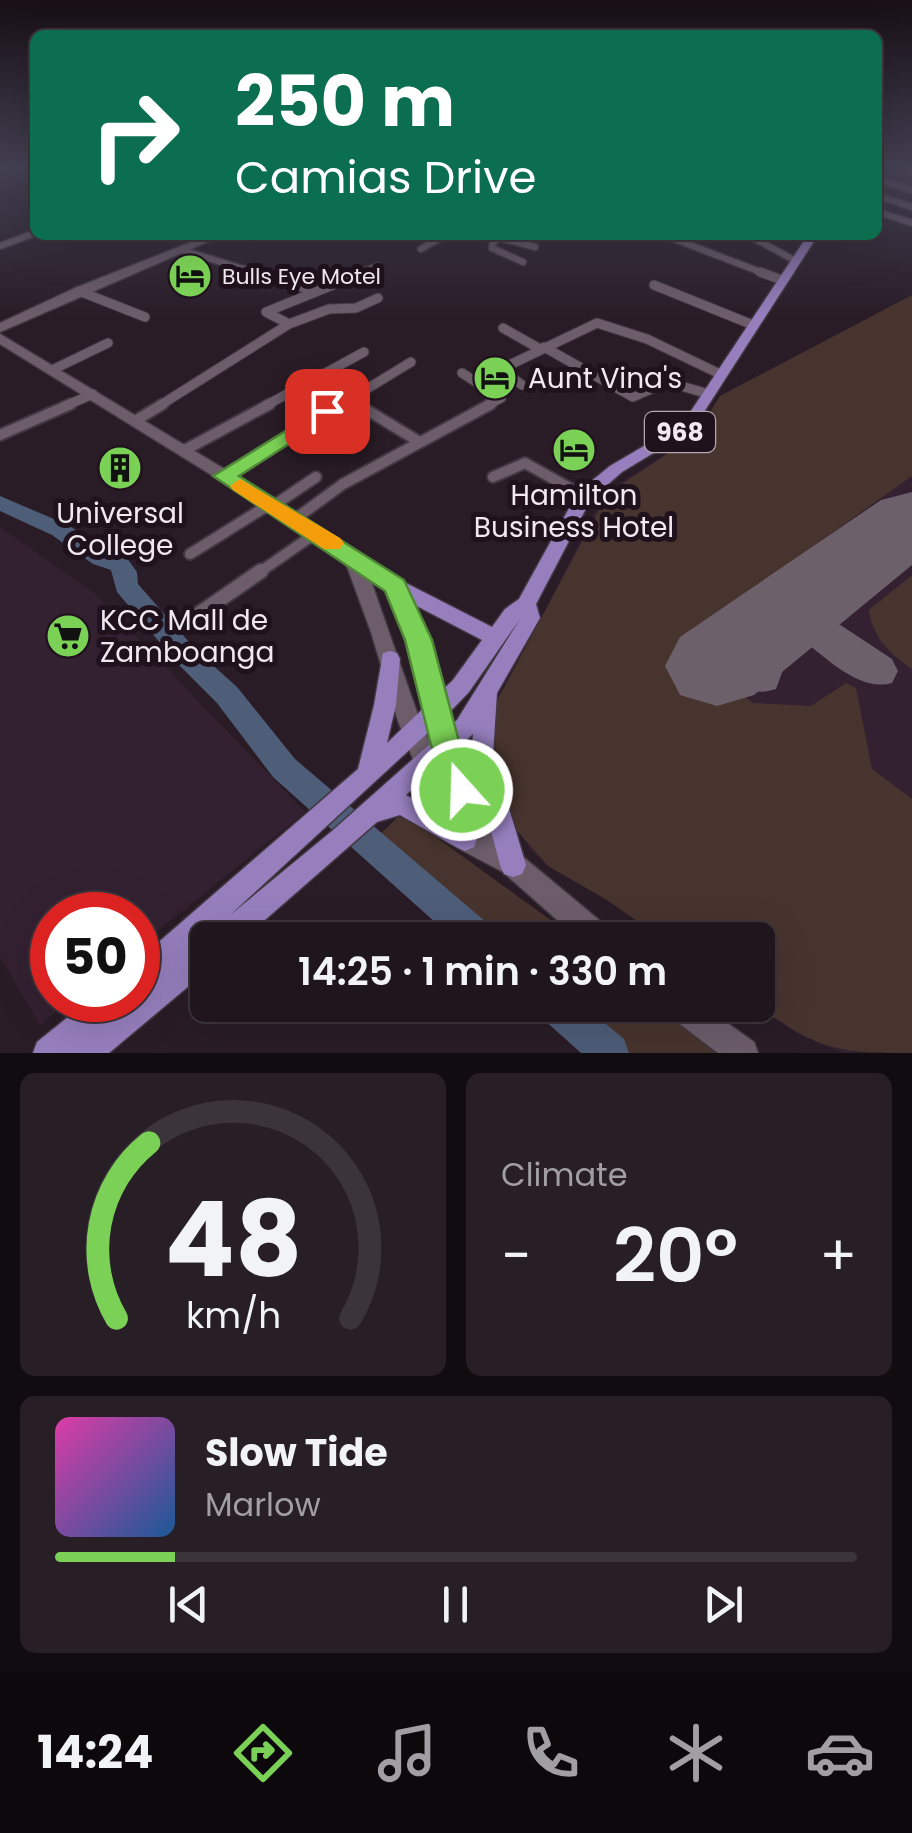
<!DOCTYPE html>
<html lang="en">
<head>
<meta charset="utf-8">
<style>
	:root { --surface:#1f151d; --page:#271e26; --text:#f1f3f6; --muted:#a19fa4; --line:#3c343b; --accent:#7bd156 }
	body { margin:0; font-family:Poppins,sans-serif; background:var(--page); color:var(--text); height:100vh; display:flex; flex-direction:column; font-size:38px; white-space:nowrap }
	* { box-sizing:border-box; margin:0 }
	p { font-size:32px; color:var(--muted) }
	.icon { flex:none; width:55px; height:55px; fill:none; stroke:currentColor; stroke-width:2; stroke-linecap:round; stroke-linejoin:round }
	.map { position:relative; height:1053px; overflow:hidden }
	.details { display:flex; flex-direction:column; gap:20px; padding:20px; background:#110c10; flex:1 }
	.details>* { flex:none }
	.hud { position:absolute; left:30px; top:30px; width:852px; height:210px; border-radius:15px; box-shadow:0 10px 40px #0002,0 0 0 2px var(--line); background:#0b6e4f; color:#fff; overflow:hidden }
	.speed { position:absolute; left:30px; top:892px; display:flex; gap:20px; font-size:50px; font-weight:700; text-align:center }
	.speed>* { display:grid; place-content:center; width:130px; height:130px; border-radius:50%; background:var(--surface); box-shadow:0 10px 40px #0002,0 0 0 2px var(--line); line-height:1 }
	.speed .limit { border:15px solid #d22; background:#fff; color:#111 }
	.pin { position:absolute; display:grid; place-items:center; width:85px; height:85px; color:#fff; margin:-42px; border-radius:20px; box-shadow:0 5px 15px #0006 }
	.me { position:absolute; width:110px; margin:-55px; rotate:340deg; stroke-linejoin:round; filter:drop-shadow(0 0 8px #0008) }
	.turn { display:flex; align-items:center; gap:35px; height:210px; padding:0 40px; font-size:45px }
	.turn .icon { width:130px; height:130px; stroke-width:2.5 }
	.turn b { display:block; font-size:70px; line-height:85px }
	.big { font-size:75px; font-weight:600; line-height:1.1 }
	.details .tile { flex:1; display:flex; flex-direction:column; justify-content:center; gap:15px; min-width:0; padding:0 35px; border-radius:15px; background:var(--page) }
	.details .dial { align-items:center; gap:0 }
	.dial svg { height:260px; overflow:visible; fill:none; stroke:var(--line); stroke-width:7; stroke-linecap:round; text-anchor:middle }
	.dial text { fill:var(--text); stroke:none }
	.song { display:flex; align-items:center; gap:30px }
	.cover { width:120px; height:120px; border-radius:15px; background:linear-gradient(135deg,hsl(320 70% 55%),hsl(210 70% 35%)) }
	.played { height:10px; border-radius:5px; background:linear-gradient(90deg,var(--accent) 15%,var(--line) 15%) }
	.keys { display:flex; justify-content:space-around; direction:ltr }
	.heat { display:flex; justify-content:space-between; align-items:center; font-size:55px; direction:ltr }
	.details .tiles { flex:1; display:grid; gap:20px; grid-template-columns:1fr 1fr }
	.tile:last-child { grid-column:span 2 }
	.trip { position:absolute; left:190px; top:922px; width:585px; height:100px; border-radius:15px; background:var(--surface); box-shadow:0 10px 40px #0002,0 0 0 2px var(--line); font-weight:600; line-height:100px; text-align:center }
	.dock { display:flex; height:160px; justify-content:space-around; align-items:center; background:#0c080c; color:var(--muted) }
	.dock .icon { width:70px; height:70px }
	.dock .active { color:var(--accent) }
	.dock b { font-size:45px; color:var(--text) }
	.map>svg:first-child { display:block }
	.built { fill:#332131 }
	.green { fill:#48342e }
	.lines { fill:none; stroke-linecap:round; stroke-linejoin:round }
	.river { fill:#4e5d78; fill-rule:evenodd }
	.taxiway { fill:#6c606a; fill-rule:evenodd }
	.runway { fill:#6c606a; fill-rule:evenodd }
	.street-far3-casing { stroke:#423841; stroke-width:9 }
	.street-far2-casing { stroke:#423841; stroke-width:11 }
	.street-far1-casing { stroke:#423841; stroke-width:14 }
	.street-casing { stroke:#423841; stroke-width:18 }
	.secondary-casing { stroke:#423841; stroke-width:3 }
	.primary-casing { stroke:#423841; stroke-width:3 }
	.street-far3 { stroke:#6d5d6b; stroke-width:6 }
	.street-far2 { stroke:#6d5d6b; stroke-width:9 }
	.street-far1 { stroke:#6d5d6b; stroke-width:10 }
	.street { stroke:#6d5d6b; stroke-width:14 }
	.secondary { fill:#6d5d6b; fill-rule:evenodd }
	.primary { fill:#977fbe; fill-rule:evenodd }
	.route { fill:#7bd156; stroke:#508838; stroke-width:2.5 }
	.slow { fill:#f59e0b }
	.labels { text-anchor:middle; dominant-baseline:central; stroke-width:10; stroke-linejoin:round; paint-order:stroke }
	.far-poi-label { font-size:22px; fill:#f1e8f0; stroke:#1f121d; text-anchor:start }
	.shield { fill:#1f121d; stroke:#b2a8b1; stroke-width:2.5 }
	.shield-label { font-size:25px; font-weight:bold; fill:#f1e8f0 }
	.poi-label { font-size:28px; fill:#f1e8f0; stroke:#1f121d; text-anchor:start }
</style>
</head>
<body>
<div class="map">
<svg width="912" height="1053" viewBox="0 0 912 1053">
	<rect width="100%" height="100%" fill="#291c27"/>
	<path class="built" d="M912,295V1053H843L796,1033L756,1005L758,940H664L607,900L548,866L528,847L495,759L528,644L601,500L618,484L696,435L720,396Z
		M0,527L94,593L305,812L138,947V915H52V1000H71L40,1025L0,957Z"/>
	<path class="green" d="M912,295V476L678,642L753,703L811,706L846,683L856,688L872,769L912,799V1053C835,1053 820,1050 756,1005L758,940H664L607,900L548,866L513,826L497,782L493,708L608,493L696,435L720,396Z
		M912,575V669C889,653 873,638 869,610Z
		M398,817L414,821L578,940H497L377,837Z
		M572,1005H667L733,1053H628Z"/>
	<g class="lines">
		<path class="river" d="M0,496L68,525L109,552L127,558L137,572L138,584L196,650L237,687L295,759L493,928L498,940H455L273,777L217,703L178,664L117,592L111,570L93,564L52,535L0,511Z
			M537,1005H583L624,1039L629,1053H581L542,1018Z"/>
		<path class="taxiway" d="M790,597L804,601L892,659L898,671L892,683C858,693 823,654 796,635L776,689C739,701 707,673 699,637L712,618L766,611L776,601ZM754,641L749,654L740,642Z"/>
		<path class="runway" d="M912,492V565L754,695L717,706L680,695L665,666L680,637L881,500Z"/>
		<defs>
			<path id="street-far3" d="M895,168L912,173
				M878,180L912,190
				M878,196L912,207
				M878,212L912,223
				M489,235L535,247
				M503,235L493,242L492,248L523,262
				M664,235L766,274
				M748,235L796,261
				M0,246L35,233
				M421,249L445,235
				M182,250L260,274
				M358,274L378,266"/>
			<path id="street-far2" d="M252,272L315,291
				M760,272L782,280
				M654,285L753,325
				M79,291L145,317
				M289,324L329,309L356,308L378,298
				M503,328L540,349
				M544,347L633,397L667,382L709,394
				M52,370L108,343
				M462,373L501,398L486,406
				M522,385L501,369L597,323L647,339L720,374
				M348,398L361,406
				M65,406L93,394
				M159,406L289,324L266,312L365,272
				M265,406L364,352
				M339,406L411,362"/>
			<path id="street-far1" d="M357,404L418,441
				M135,421L163,404
				M0,435L71,404
				M183,451L270,404
				M224,476L343,404
				M493,477L525,463L584,496
				M273,506L316,477
				M295,519L343,484L491,404
				M190,554L270,504
				M257,574L316,533"/>
			<path id="street" d="M193,618L261,571"/>
			<path id="secondary" d="M209,235H223L0,332V323L75,288Z
				M0,334L301,515L402,581L429,640L463,762L482,811L522,856L611,930L615,940H580L503,872L456,847L420,777L398,721L371,632L345,561L289,523L0,344ZM370,578L387,590L409,640L439,762L447,783L420,721Z
				M664,1005H702L754,1042L758,1053H718L668,1015Z"/>
			<path id="primary" d="M808,235H818L693,429L622,472L591,499L536,604L540,618L497,693L493,755L526,865L522,874L513,877L504,874L500,865L471,755L473,734L406,795L474,831L477,839L474,847L465,851L456,847L400,815L377,822L242,940H208V970L109,1053H33L37,1042L89,1000H125L124,1003L138,1000V960L358,769L374,705L383,653L390,651L397,653L400,659L396,705L387,743L453,680L482,640L388,591L386,586L388,581H402L492,627L505,609L519,599L578,492L610,466L683,423ZM520,619L457,720L332,831L229,916L444,718L469,692Z"/>
		</defs>
		<use href="#street-far3" class="street-far3-casing"/>
		<use href="#street-far2" class="street-far2-casing"/>
		<use href="#street-far1" class="street-far1-casing"/>
		<use href="#street" class="street-casing"/>
		<use href="#secondary" class="secondary-casing"/>
		<use href="#primary" class="primary-casing"/>
		<use href="#street-far3" class="street-far3"/>
		<use href="#street-far2" class="street-far2"/>
		<use href="#street-far1" class="street-far1"/>
		<use href="#street" class="street"/>
		<use href="#secondary" class="secondary"/>
		<use href="#primary" class="primary"/>
	</g>
	<linearGradient id="sky" x2="0" y2="1"><stop stop-color="#170f15"/><stop offset="0.53" stop-color="#434052"/><stop offset="1" stop-color="#434052" stop-opacity="0"/></linearGradient>
	<rect width="912" height="316" fill="url(#sky)"/>
	<path class="route" d="M327,405L334,407V415L239,476L404,580L432,640L460,745L477,790L473,800L462,804L451,800L431,745L405,640L385,591L213,476Z"/>
	<path class="slow" d="M240,479L340,538L344,543L340,549H324L233,490L230,486Z"/>
	<defs>
		<symbol id="hotel-disc" viewBox="-11 -11 22 22"><circle r="9.5" fill="#7bd156" stroke="#1f121d"/><path d="M-6-4.5h1.5V1H6V5H4.5V3h-9V5H-6ZM-4 0a1.8 1.8 0 1 1 3.6 0ZM.5 0V-2.5h3Q6-2.5 6 0Z" fill="#111"/></symbol>
		<symbol id="building-disc" viewBox="-11 -11 22 22"><circle r="9.5" fill="#7bd156" stroke="#1f121d"/><path d="M-4-6H4V6H1V3H-1V6H-4ZM-2.5-4.3h1.7v1.8h-1.7ZM.8-4.3h1.7v1.8H.8ZM-2.5-1h1.7V.8h-1.7ZM.8-1h1.7V.8H.8Z" fill="#111"/></symbol>
		<symbol id="supermarket-disc" viewBox="-11 -11 22 22"><circle r="9.5" fill="#7bd156" stroke="#1f121d"/><path d="M-6-5.5h2.5l.6 2H6L4.5 2H-2.5L-4.4-4H-6ZM-1.5 3.2a1.3 1.3 0 1 0 .1 0ZM3 3.2a1.3 1.3 0 1 0 .1 0Z" fill="#111"/></symbol>
	</defs>
	<g fill-rule="evenodd">
		<use href="#hotel-disc" x="165" y="251" width="50" height="50"/>
		<use href="#hotel-disc" x="470" y="353" width="50" height="50"/>
		<use href="#hotel-disc" x="549" y="425" width="50" height="50"/>
		<use href="#building-disc" x="95" y="443" width="50" height="50"/>
		<use href="#supermarket-disc" x="43" y="611" width="50" height="50"/>
	</g>
	<g class="labels">
		<g class="far-poi-label">
			<text x="222" y="276">Bulls Eye Motel</text>
		</g>
		<rect class="shield" x="645" y="412" width="70" height="40" rx="8"/>
		<g class="shield-label">
			<text x="680" y="432">968</text>
		</g>
		<g class="poi-label">
			<text x="528" y="378">Aunt Vina's</text>
			<text x="574" y="495" text-anchor="middle">Hamilton<tspan x="574" dy="32">Business Hotel</tspan></text>
			<text x="120" y="513" text-anchor="middle">Universal<tspan x="120" dy="32">College</tspan></text>
			<text x="100" y="620">KCC Mall de<tspan x="100" dy="32">Zamboanga</tspan></text>
		</g>
	</g>
</svg>
<div class="speed"><div class="limit">50</div></div>
<div class="pin" style="left:327px;top:411px;background:#d93025"><svg class="icon" aria-label="arrive" viewBox="0 0 24 24"><path d="M6 21V4h12l-3 4 3 4H6"/></svg></div>
<svg class="me" style="left:462px;top:790px" viewBox="-20 -20 40 40"><circle r="17" fill="#7bd156" stroke="#fff" stroke-width="3"/><path d="M0-11L8 9 0 5-8 9z" fill="#fff"/></svg>
<div class="trip">14:25 · 1 min · 330 m</div>
<div class="hud">
<div class="turn"><svg class="icon" aria-label="right" viewBox="0 0 24 24"><path d="M7 20v-9h11M14 6l5 5-5 5"/></svg><div><b>250 m</b>Camias Drive</div></div>
</div>
</div>
<section class="details">
<div class="tiles">
<div class="tile dial"><svg viewBox="0 0 100 80">
<path d="M14 69A42 42 0 1 1 86 69"/>
<path d="M14 69A42 42 0 0 1 24 15" stroke="#7bd156"/>
<text x="50" y="56" font-size="32" font-weight="700">48</text>
<text x="50" y="72" font-size="11">km/h</text>
</svg></div>
<div class="tile"><p>Climate</p>
<div class="heat"><a>−</a><b class="big">20°</b><a>+</a></div>
</div>
<div class="tile">
<div class="song"><i class="cover"></i><div><b>Slow Tide</b><p>Marlow</p></div></div>
<div class="played"></div>
<div class="keys"><svg class="icon" aria-label="previous" viewBox="0 0 24 24"><path d="M18 5L8 12l10 7zM5 5v14"/></svg><svg class="icon" aria-label="pause" viewBox="0 0 24 24"><path d="M8 5v14M16 5v14"/></svg><svg class="icon" aria-label="next" viewBox="0 0 24 24"><path d="M6 5l10 7-10 7zM19 5v14"/></svg></div>
</div>
</div>
</section>
<nav class="dock">
<b>14:24</b>
<svg class="icon active" aria-label="directions" viewBox="0 0 24 24"><path d="M12 3l9 9-9 9-9-9zM9 14v-3h6M13 9l2 2-2 2"/></svg>
<svg class="icon" aria-label="music" viewBox="0 0 24 24"><path d="M9 18V5l10-2v13"/><circle cx="6" cy="18" r="3"/><circle cx="16" cy="16" r="3"/></svg>
<svg class="icon" aria-label="phone" viewBox="0 0 24 24"><path d="M5 4h4l2 5-3 2q2 4 5 5l2-3 5 2v4C11 20 4 13 5 4z"/></svg>
<svg class="icon" aria-label="climate" viewBox="0 0 24 24"><path d="M12 3v18M4 7l16 10M4 17L20 7"/></svg>
<svg class="icon" aria-label="car" viewBox="0 0 24 24"><path d="M5 17H2v-5l4-1 3-4h7l3 4 3 1v5h-3M9 17h6M6 11h13"/><circle cx="7" cy="17" r="2"/><circle cx="17" cy="17" r="2"/></svg>
</nav>
</body>
</html>
